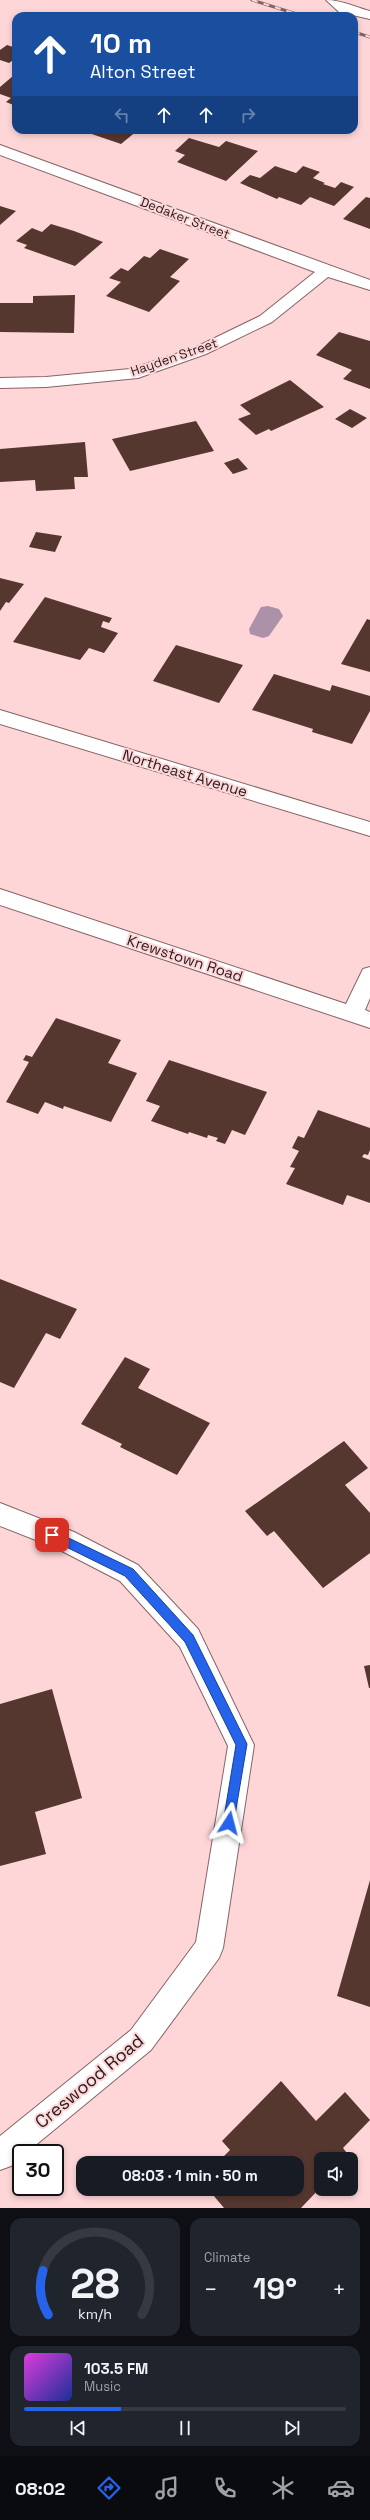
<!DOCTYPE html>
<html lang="en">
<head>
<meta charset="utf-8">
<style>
	:root { --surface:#171b24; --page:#20242c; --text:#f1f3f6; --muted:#9ea1a6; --line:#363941; --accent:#2563eb }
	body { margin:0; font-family:"Space Grotesk",sans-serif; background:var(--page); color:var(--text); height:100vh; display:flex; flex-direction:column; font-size:15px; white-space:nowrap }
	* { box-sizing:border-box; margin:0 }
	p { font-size:13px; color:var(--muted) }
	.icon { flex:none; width:22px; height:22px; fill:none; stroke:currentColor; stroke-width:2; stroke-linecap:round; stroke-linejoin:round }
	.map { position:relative; height:2208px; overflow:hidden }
	.drawer { display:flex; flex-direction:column; gap:10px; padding:10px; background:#0d0f14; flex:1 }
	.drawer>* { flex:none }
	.banner { position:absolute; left:12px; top:12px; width:346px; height:122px; border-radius:12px; box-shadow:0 2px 6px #0003; background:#1a4fa0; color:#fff; overflow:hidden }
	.controls { position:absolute; left:314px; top:2152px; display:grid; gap:8px }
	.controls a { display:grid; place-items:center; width:44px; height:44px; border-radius:8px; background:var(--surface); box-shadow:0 2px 6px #0003; font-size:20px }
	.speed { position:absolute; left:12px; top:2144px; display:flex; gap:8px; font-size:20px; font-weight:700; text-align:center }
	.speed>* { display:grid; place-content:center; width:52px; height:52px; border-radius:50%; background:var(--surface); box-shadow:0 2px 6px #0003; line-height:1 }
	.speed .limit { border:2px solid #111; border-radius:6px; background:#fff; color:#111 }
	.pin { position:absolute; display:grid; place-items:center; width:34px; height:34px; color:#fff; margin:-17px; border-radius:8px; box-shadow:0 2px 6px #0006 }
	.me { position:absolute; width:44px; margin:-22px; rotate:9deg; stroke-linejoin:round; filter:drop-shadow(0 0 3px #0008) }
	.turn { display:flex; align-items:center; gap:14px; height:84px; padding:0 12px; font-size:18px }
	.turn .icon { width:52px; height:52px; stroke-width:2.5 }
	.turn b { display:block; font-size:28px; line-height:34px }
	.lanes { display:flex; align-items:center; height:38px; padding:0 12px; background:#0003; justify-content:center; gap:20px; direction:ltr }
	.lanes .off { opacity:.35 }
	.big { font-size:30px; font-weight:700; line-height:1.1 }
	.drawer .tile { flex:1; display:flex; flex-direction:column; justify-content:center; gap:6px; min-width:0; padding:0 14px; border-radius:12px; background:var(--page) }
	.drawer .dial { align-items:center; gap:0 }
	.dial svg { height:104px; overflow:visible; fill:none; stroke:var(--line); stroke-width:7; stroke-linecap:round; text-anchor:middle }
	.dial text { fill:var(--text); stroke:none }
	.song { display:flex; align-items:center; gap:12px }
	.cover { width:48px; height:48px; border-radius:6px; background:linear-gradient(135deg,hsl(300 70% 55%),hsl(230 70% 35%)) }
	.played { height:4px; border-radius:2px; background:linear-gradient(90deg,var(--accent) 30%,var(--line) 30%) }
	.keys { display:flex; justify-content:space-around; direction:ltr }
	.heat { display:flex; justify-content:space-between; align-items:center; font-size:22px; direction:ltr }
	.drawer .tiles { flex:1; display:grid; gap:10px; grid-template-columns:1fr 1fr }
	.tile:last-child { grid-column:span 2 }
	.trip { position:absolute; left:76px; top:2156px; width:228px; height:40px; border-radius:12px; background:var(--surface); box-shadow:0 2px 6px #0003; font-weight:700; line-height:40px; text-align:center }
	.dock { display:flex; height:64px; justify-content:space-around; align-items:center; background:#090b0e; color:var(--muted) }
	.dock .icon { width:28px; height:28px }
	.dock .current { color:var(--accent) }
	.dock b { font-size:18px; color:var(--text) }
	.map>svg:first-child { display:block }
	.water { fill:#ad91a8 }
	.building { fill:#553730 }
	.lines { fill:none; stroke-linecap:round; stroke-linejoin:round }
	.lane-casing { stroke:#866466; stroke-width:2 }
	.street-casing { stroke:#866466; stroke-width:2 }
	.lane { fill:#fff; fill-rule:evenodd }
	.street { fill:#fff; fill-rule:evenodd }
	.rail-casing { stroke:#7f6668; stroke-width:3 }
	.rail { stroke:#fed6d8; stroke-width:2; stroke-dasharray:6; stroke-linecap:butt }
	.route { fill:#2563eb; stroke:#184099 }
	.labels { text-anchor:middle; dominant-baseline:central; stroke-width:4; stroke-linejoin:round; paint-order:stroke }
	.far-street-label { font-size:13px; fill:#291b1c; stroke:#fed6d8 }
	.street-label { font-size:15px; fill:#291b1c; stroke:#fed6d8 }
	.near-street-label { font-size:18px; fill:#291b1c; stroke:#fed6d8 }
</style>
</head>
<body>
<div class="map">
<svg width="370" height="2208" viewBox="0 0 370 2208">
	<rect width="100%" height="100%" fill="#fed6d8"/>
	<path class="water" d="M268,606L279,609L283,616L269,636L263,638L250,634L249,629L261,607Z"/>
	<path class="building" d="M7,45L16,48V58L9,63L0,60V50Z
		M13,76L16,77V106L6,102L11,98L0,94V87Z
		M80,130H138L121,144Z
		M189,138L219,147L226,141L258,151L226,181L177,162L185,155L175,151Z
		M275,166L296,173L303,166L320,172L313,178L325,183L323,184L335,188L341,182L354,187L334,206L310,197L301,205L279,197L277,199L240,183L250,175L260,178Z
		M366,197L370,198V229L343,219Z
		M0,206L16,211L0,225Z
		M51,224L74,231L103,242L75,266L24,248L27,245L16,241L32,228L42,232Z
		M160,249L189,259L170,277L180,281L149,312L106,296L121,282L109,278L121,268L128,271L144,256L150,258Z
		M75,295L74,333L0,332V303H33V296Z
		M339,332L370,341V389L343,379L352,370L316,355Z
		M290,380L324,407L271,431L269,429L256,435L238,419L251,414L240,405Z
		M350,409L367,418L352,428L335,419Z
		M196,421L214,451L130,471L112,439Z
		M85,442L88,477H74L75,489L36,491L35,480L0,482V449Z
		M238,458L248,469L233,474L224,463Z
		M36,532L62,536L55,552L29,547Z
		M0,578L24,584L9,603L6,602L0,611Z
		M45,597L112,618L109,623L103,621L101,627L118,633L104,653L89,648L80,660L13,642Z
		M367,619L370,620V672L341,664Z
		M176,645L243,665L219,703L153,681Z
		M274,674L330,691L332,685L370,696V711L352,744L312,732L313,729L252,710Z
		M56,1018L121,1040L108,1063L137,1073L111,1122L64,1106L63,1109L45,1102L38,1114L6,1102L29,1062L23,1060L26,1055L32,1057Z
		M169,1060L267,1092L245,1135L232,1130L225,1144L216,1141L218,1138L208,1135L207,1138L189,1132L188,1134L151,1121L160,1106L146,1101Z
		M318,1110L370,1128V1150L368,1155L364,1154L362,1157L370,1160V1203L347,1195L343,1205L286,1184L295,1168L290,1167L299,1151L292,1148L298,1136L304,1138Z
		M0,1279L77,1309L60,1339L46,1333L14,1388L0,1382Z
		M125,1357L150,1369L138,1388L210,1423L177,1475L120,1447L122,1444L81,1424Z
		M344,1441L368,1468L345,1485L370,1513V1553L323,1588L274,1531L267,1536L245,1511Z
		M370,1665V1688H369L364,1666Z
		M52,1689L82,1798L35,1812L46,1854L0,1866V1704Z
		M370,1880V2007L337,1996Z
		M281,2081L316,2121L345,2092L370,2120L343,2148L350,2157L348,2159H321V2187L301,2208H224L208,2189H297V2163H217L230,2150L222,2141Z"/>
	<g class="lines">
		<defs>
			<path id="lane" d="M326,0C342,0 354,7 370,11V19L339,12Z"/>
			<path id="street" d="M0,145L370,280V290L328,277L272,322L206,354L138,378L46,387L0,388V378L46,377L130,369L194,348L260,316L315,272L0,155Z
				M0,710L370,822V836L0,724Z
				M0,889L346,1004L363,969L370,967V998L365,1010L370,1012V1028L0,905Z
				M0,1503L74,1532L138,1565L198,1629L254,1745L223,1948L219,1958L151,2050L26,2153H21V2157L11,2166L0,2170V2136L131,2030L196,1942L228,1746L180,1647L120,1581L56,1548L0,1526Z"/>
		</defs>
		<use href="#lane" class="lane-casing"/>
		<use href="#street" class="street-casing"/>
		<use href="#lane" class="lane"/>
		<use href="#street" class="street"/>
		<defs>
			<path id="rail" d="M252,0L303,16
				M354,32L370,37"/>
		</defs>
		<use href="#rail" class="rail-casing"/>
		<use href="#rail" class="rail"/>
	</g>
	<path class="route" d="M52,1530L133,1569L193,1635L247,1744L233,1827L229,1828L223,1823L236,1745L185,1642L125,1576L48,1538L47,1535Z"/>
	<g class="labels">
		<g class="far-street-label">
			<text transform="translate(185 218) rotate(21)">Dedaker Street</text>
			<text transform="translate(174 357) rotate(-19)">Hayden Street</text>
		</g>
		<g class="street-label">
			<text transform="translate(185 773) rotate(17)">Northeast Avenue</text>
			<text transform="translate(185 958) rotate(18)">Krewstown Road</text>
		</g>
		<g class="near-street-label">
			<text transform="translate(89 2081) rotate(-40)">Creswood Road</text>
		</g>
	</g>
</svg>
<div class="controls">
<a><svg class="icon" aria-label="sound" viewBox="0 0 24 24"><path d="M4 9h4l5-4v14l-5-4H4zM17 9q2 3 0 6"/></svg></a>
</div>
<div class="speed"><div class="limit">30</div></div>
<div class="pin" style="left:52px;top:1535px;background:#d93025"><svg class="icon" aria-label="arrive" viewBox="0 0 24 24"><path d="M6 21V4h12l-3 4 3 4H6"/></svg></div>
<svg class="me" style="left:229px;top:1823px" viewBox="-20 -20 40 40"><path d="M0-17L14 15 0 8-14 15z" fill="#2563eb" stroke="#fff" stroke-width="4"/></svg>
<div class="trip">08:03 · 1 min · 50 m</div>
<div class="banner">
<div class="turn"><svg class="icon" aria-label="ahead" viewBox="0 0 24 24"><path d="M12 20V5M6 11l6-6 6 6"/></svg><div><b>10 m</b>Alton Street</div></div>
<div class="lanes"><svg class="icon off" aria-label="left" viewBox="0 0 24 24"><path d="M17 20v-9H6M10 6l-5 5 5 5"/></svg><svg class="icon" aria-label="ahead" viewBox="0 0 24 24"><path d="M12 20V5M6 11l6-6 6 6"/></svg><svg class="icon" aria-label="ahead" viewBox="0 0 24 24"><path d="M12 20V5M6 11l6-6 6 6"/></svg><svg class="icon off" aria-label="right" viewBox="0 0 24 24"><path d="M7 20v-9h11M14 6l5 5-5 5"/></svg></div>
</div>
</div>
<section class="drawer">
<div class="tiles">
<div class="tile dial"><svg viewBox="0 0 100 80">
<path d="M14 69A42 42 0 1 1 86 69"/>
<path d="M14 69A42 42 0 0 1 10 35" stroke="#2563eb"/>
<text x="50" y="56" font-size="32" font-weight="700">28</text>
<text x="50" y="72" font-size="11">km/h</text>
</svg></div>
<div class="tile"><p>Climate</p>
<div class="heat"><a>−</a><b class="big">19°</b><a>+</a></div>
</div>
<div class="tile">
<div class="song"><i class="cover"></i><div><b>103.5 FM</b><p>Music</p></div></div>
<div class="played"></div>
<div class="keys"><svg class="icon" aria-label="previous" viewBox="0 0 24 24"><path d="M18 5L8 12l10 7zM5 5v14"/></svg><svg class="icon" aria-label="pause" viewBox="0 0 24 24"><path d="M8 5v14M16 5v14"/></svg><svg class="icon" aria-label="next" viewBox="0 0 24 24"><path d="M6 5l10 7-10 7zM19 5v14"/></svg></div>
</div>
</div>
</section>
<nav class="dock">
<b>08:02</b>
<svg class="icon current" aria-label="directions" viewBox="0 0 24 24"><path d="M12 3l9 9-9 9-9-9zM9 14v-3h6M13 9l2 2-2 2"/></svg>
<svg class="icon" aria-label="music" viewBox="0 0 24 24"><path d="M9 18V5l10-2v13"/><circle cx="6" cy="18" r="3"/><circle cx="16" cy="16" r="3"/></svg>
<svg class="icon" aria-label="phone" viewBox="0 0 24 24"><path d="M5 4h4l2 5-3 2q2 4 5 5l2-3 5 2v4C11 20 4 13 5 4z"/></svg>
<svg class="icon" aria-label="climate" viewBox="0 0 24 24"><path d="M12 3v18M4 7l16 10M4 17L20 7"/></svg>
<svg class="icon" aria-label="car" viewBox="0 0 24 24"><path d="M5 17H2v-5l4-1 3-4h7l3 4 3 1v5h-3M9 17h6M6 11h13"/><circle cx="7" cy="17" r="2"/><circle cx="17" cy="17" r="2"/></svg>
</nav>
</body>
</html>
